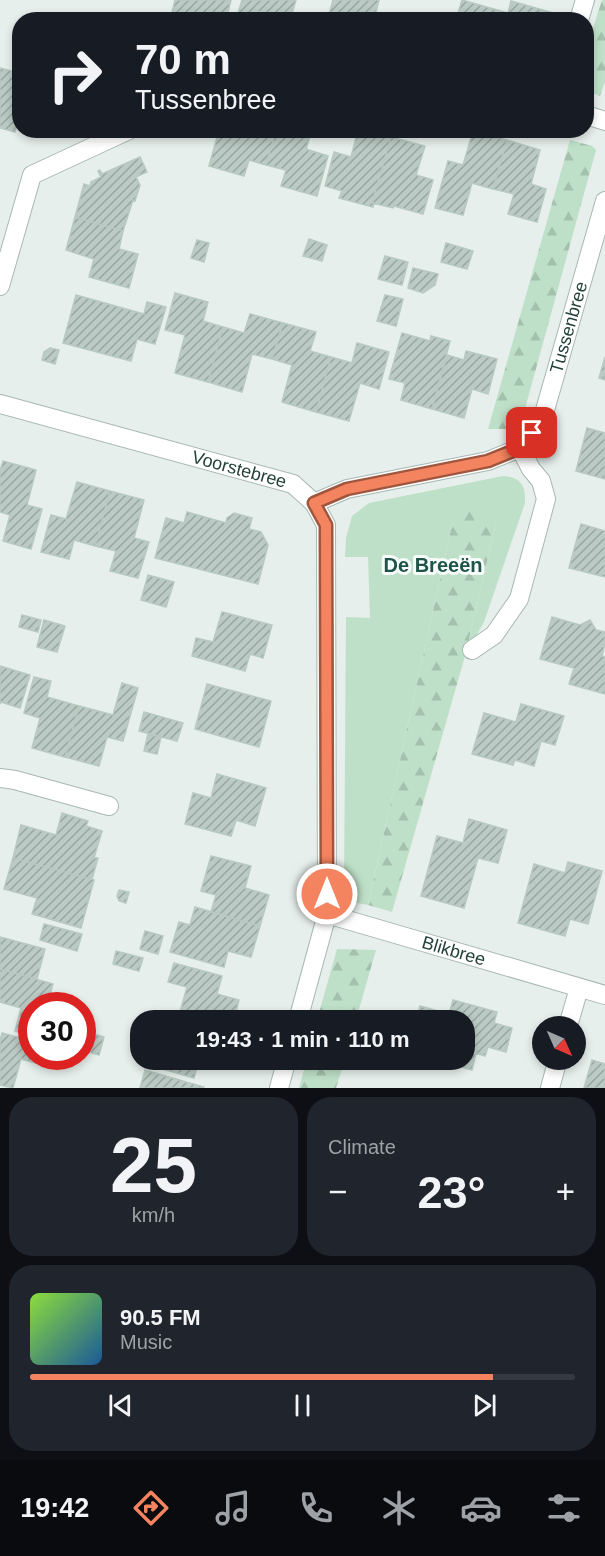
<!DOCTYPE html>
<html lang="en">
<head>
<meta charset="utf-8">
<style>
	:root { --surface:#171b24; --page:#20242c; --text:#f1f3f6; --muted:#9ea1a6; --line:#363941; --accent:#f4845f }
	body { margin:0; font-family:Arial,sans-serif; background:var(--page); color:var(--text); height:100vh; display:flex; flex-direction:column; font-size:22px; white-space:nowrap }
	* { box-sizing:border-box; margin:0 }
	p { font-size:20px; color:var(--muted) }
	.icon { flex:none; width:33px; height:33px; fill:none; stroke:currentColor; stroke-width:2; stroke-linecap:round; stroke-linejoin:round }
	.map { position:relative; height:1088px; overflow:hidden }
	.details { display:flex; flex-direction:column; gap:9px; padding:9px; background:#0d0f14; flex:1 }
	.details>* { flex:none }
	.top-card { position:absolute; left:12px; top:12px; width:582px; height:126px; border-radius:24px; box-shadow:0 3px 9px #0003; background:#171b24; color:var(--text); overflow:hidden }
	.needle { width:39px; rotate:135deg }
	.tools { position:absolute; left:532px; top:1016px; display:grid; gap:12px }
	.tools a { display:grid; place-items:center; width:54px; height:54px; border-radius:50%; background:var(--surface); box-shadow:0 3px 9px #0003; font-size:30px }
	.speed { position:absolute; left:18px; top:992px; display:flex; gap:12px; font-size:30px; font-weight:700; text-align:center }
	.speed>* { display:grid; place-content:center; width:78px; height:78px; border-radius:50%; background:var(--surface); box-shadow:0 3px 9px #0003; line-height:1 }
	.speed .limit { border:9px solid #d22; background:#fff; color:#111 }
	.pin { position:absolute; display:grid; place-items:center; width:51px; height:51px; color:#fff; margin:-26px; border-radius:12px; box-shadow:0 3px 9px #0006 }
	.me { position:absolute; width:66px; margin:-33px; rotate:0deg; stroke-linejoin:round; filter:drop-shadow(0 0 4px #0008) }
	.turn { display:flex; align-items:center; gap:21px; height:126px; padding:0 24px; font-size:27px }
	.turn .icon { width:78px; height:78px; stroke-width:2.5 }
	.turn b { display:block; font-size:42px; line-height:51px }
	.big { font-size:45px; font-weight:600; line-height:1.1 }
	.details .card { flex:1; display:flex; flex-direction:column; justify-content:center; gap:9px; min-width:0; padding:0 21px; border-radius:24px; background:var(--page) }
	.details .dial { align-items:center; gap:0 }
	.dial b { font-size:78px; line-height:1 }
	.song { display:flex; align-items:center; gap:18px }
	.cover { width:72px; height:72px; border-radius:9px; background:linear-gradient(135deg,hsl(90 70% 55%),hsl(210 70% 35%)) }
	.played { height:6px; border-radius:3px; background:linear-gradient(90deg,var(--accent) 85%,var(--line) 85%) }
	.keys { display:flex; justify-content:space-around; direction:ltr }
	.heat { display:flex; justify-content:space-between; align-items:center; font-size:33px; direction:ltr }
	.details .tiles { flex:1; display:grid; gap:9px; grid-template-columns:1fr 1fr }
	.card:last-child { grid-column:span 2 }
	.trip { position:absolute; left:130px; top:1010px; width:345px; height:60px; border-radius:24px; background:var(--surface); box-shadow:0 3px 9px #0003; font-weight:600; line-height:60px; text-align:center }
	.tab-bar { display:flex; height:96px; justify-content:space-around; align-items:center; background:#090b0e; color:var(--muted) }
	.tab-bar .icon { width:42px; height:42px }
	.tab-bar .selected { color:var(--accent) }
	.tab-bar b { font-size:27px; color:var(--text) }
	.map>svg:first-child { display:block }
	.grass { fill:#bfe0c8 }
	.forest { fill:url(#forest-firs) }
	.building { fill:url(#building-hatch); stroke:#b8c9c2; stroke-width:1.5 }
	.lines { fill:none; stroke-linecap:round; stroke-linejoin:round }
	.minor-casing { stroke:#a8b8b2; stroke-width:20 }
	.minor { stroke:#fff; stroke-width:18 }
	.route-casing { stroke:#9f563e; stroke-width:15 }
	.route { stroke:#f4845f; stroke-width:10 }
	.labels { text-anchor:middle; dominant-baseline:central; stroke-width:6; stroke-linejoin:round; paint-order:stroke }
	.street-label { font-size:18px; fill:#24423a; stroke:#f7fbf9 }
	.neighbourhood-label { font-size:20px; font-weight:bold; fill:#1f5548; stroke:#f7fbf9 }
</style>
</head>
<body>
<div class="map">
<svg width="605" height="1088" viewBox="0 0 605 1088">
	<defs>
		<pattern id="forest-firs" width="22" height="20" patternUnits="userSpaceOnUse" patternTransform="scale(1.5)"><rect width="22" height="20" fill="#bfe0c8"/><path d="M5 1l3.5 6h-7zM16 11l3.5 6h-7z" fill="#a4c1ad"/></pattern>
		<pattern id="building-hatch" width="6" height="6" patternUnits="userSpaceOnUse" patternTransform="scale(1.5)"><rect width="6" height="6" fill="#bbcac4"/><path d="M-1 1l2-2M0 6l6-6M5 7l2-2" fill="none" stroke="#98a6a0"/></pattern>
	</defs>
	<rect width="100%" height="100%" fill="#e6efeb"/>
	<path class="grass" d="M503,476C520,477 526,485 525,503L484,622L465,656L496,523L454,516L368,905L357,903L344,889L346,617L370,618L368,557H345L346,538L352,516L369,503Z"/>
	<path class="forest" d="M602,0H605V82L600,96C594,94 588,91 586,85C580,61 595,23 602,0Z
		M570,140L592,146L596,150L523,416C513,431 506,429 488,429Z
		M473,506H490L496,523L465,656L392,912L368,905L454,516Z
		M337,949L376,950L356,1020H317Z
		M307,1059H345L336,1088H299Z"/>
	<path class="building" d="M175,0H231L226,20H170Z
		M242,0H296L290,20L256,11L254,20H236Z
		M333,0H379L374,20H332L328,18Z
		M462,0L508,13L511,1L557,14L555,20H456Z
		M0,68L19,73L20,71V117L15,132L0,128Z
		M219,130H276L266,165L249,160L244,176L209,166Z
		M276,130H312L306,149L328,156L317,196L281,186L286,170L266,165Z
		M358,130H368L391,137L372,203H374L373,207L339,198L342,191L325,186L334,152L351,157Z
		M473,131L507,140L493,189L472,183L463,215L435,208L448,161L463,165Z
		M391,137L425,146L416,175L433,180L423,214L394,206L393,208L372,203Z
		M507,140L540,150L531,184L546,189L537,222L508,214L514,194L493,189Z
		M140,157L147,172L136,177L140,185L135,201L133,200L123,231L75,217L84,184L90,186L91,182L101,177L98,171L100,170L102,174Z
		M75,217L123,231L119,249L138,254L129,288L89,277L94,259L66,250Z
		M309,239L327,245L322,261L303,256Z
		M197,240L209,243L204,262L191,258Z
		M446,243L473,251L467,269L441,262Z
		M385,256L408,262L402,285L378,279Z
		M413,268L438,274L435,285L423,293L408,288Z
		M175,293L208,302L203,321L223,327L208,382L175,373L185,335L165,330Z
		M76,295L144,314L147,302L166,307L155,344L137,339L131,361L63,343Z
		M385,295L403,299L396,326L377,321Z
		M250,314L283,323L272,359L252,354L242,392L208,382L223,327L244,333Z
		M283,323L316,332L310,351L331,357L316,412L282,402L292,365L272,359Z
		M402,333L430,341L431,336L450,341L432,409L401,400L405,383L389,379Z
		M357,343L389,352L379,389L360,383L349,421L316,412L331,357L352,363Z
		M50,348L59,350L55,364L42,360L44,352Z
		M466,351L497,359L488,394L472,389L464,418L432,409L447,355L464,360Z
		M605,357V380L599,378Z
		M587,428L605,433V479L576,471Z
		M3,461L36,470L27,505L42,509L31,549L3,541L10,515L0,512V471Z
		M77,482L110,491L95,546L74,540L69,559L41,552L51,515L66,519Z
		M110,491L144,500L134,538L149,542L138,578L110,571L116,551L95,546Z
		M187,512L226,523L227,518L234,513L252,518L249,529L261,532L268,545L258,584L155,558L166,518L184,523Z
		M581,524L605,531V577L569,568Z
		M148,575L174,582L166,607L141,600Z
		M222,612L272,625L263,658L250,654L245,671L192,656L196,638L213,642Z
		M22,615L41,620L38,632L19,627Z
		M552,617L580,625L590,620L596,630L605,632V643L602,656L605,657V694L569,684L574,668L540,659Z
		M44,620L65,626L57,652L37,647Z
		M0,666L30,675L20,708L1,702L0,704Z
		M34,677L51,681L47,697L79,706L65,757L32,748L40,718L24,713Z
		M122,683L138,688L123,741L107,737L99,766L65,757L79,706L113,715Z
		M207,684L271,701L259,747L195,729Z
		M521,704L564,716L555,745L541,741L534,766L515,760L513,765L472,754L484,713L516,722Z
		M144,712L183,723L177,741L139,731Z
		M148,734L161,737L157,754L144,751Z
		M217,774L266,788L255,826L236,820L231,836L185,824L193,793L211,798Z
		M62,813L88,821L86,826L102,831L94,858H98L92,879L94,880L13,858L21,825L56,835Z
		M469,819L507,830L498,863L478,858L464,908L421,896L437,836L463,843Z
		M211,856L251,866L245,888L269,895L260,926L211,912L216,895L201,891Z
		M13,858L94,880L81,928L32,914L37,898L4,889Z
		M568,862L602,871L588,924L570,919L565,936L518,923L534,864L565,873Z
		M119,890L129,892L126,903L119,901L117,896Z
		M195,907L260,926L251,957L228,951L224,967L170,952L179,922L190,925Z
		M44,924L82,934L77,951L40,940Z
		M145,931L163,936L158,954L140,949Z
		M0,937L45,949L37,979L0,969Z
		M116,951L143,958L139,971L113,964Z
		M174,963L222,976L217,994L239,1000L234,1020L178,1019L187,987L168,982Z
		M0,969L53,984L47,1005H32V1036L15,1031L21,1008L0,1002Z
		M453,1000L497,1012L494,1023L512,1028L506,1052L488,1047L485,1056L476,1053L472,1070L433,1059H465V1020H416L420,1006L449,1014Z
		M2,1033L32,1041V1056H54L51,1067L21,1059L13,1088L0,1085V1041Z
		M94,1034L104,1037L99,1055L89,1052Z
		M146,1059H223L221,1066L199,1060L194,1078L145,1064Z
		M592,1060L605,1064V1088H584Z
		M145,1070L204,1087L203,1088H140Z"/>
	<g class="lines">
		<defs>
			<g id="minor">
				<path d="M579,20L585,0"/>
				<path d="M586,115L605,121"/>
				<path d="M0,286L32,175L129,130"/>
				<path id="s1" d="M0,404L293,484L314,503L326,525L327,914L298,1020"/>
				<path id="s2" d="M314,503L347,489L488,461L520,448L543,417L605,201"/>
				<path d="M472,650L494,635L519,599L546,499L541,481L531,469L520,448"/>
				<path d="M0,778L15,780L109,806"/>
				<path id="s3" d="M327,914L605,995"/>
				<path d="M568,1026L579,988"/>
				<path d="M279,1088L287,1059"/>
				<path d="M550,1088L558,1059"/>
			</g>
		</defs>
		<use href="#minor" class="minor-casing"/>
		<use href="#minor" class="minor"/>
	</g>
	<g class="lines">
		<defs>
			<path id="route" d="M327,894L326,525L314,503L347,489L488,461L520,448L532,433"/>
		</defs>
		<use href="#route" class="route-casing"/>
		<use href="#route" class="route"/>
	</g>
	<g class="labels">
		<g class="street-label">
			<text stroke="none"><textPath href="#s2" startOffset="346">Tussenbree</textPath></text>
			<text stroke="none"><textPath href="#s1" startOffset="248">Voorstebree</textPath></text>
			<text stroke="none"><textPath href="#s3" startOffset="132">Blikbree</textPath></text>
		</g>
		<g class="neighbourhood-label">
			<text x="433" y="565">De Breeën</text>
		</g>
	</g>
</svg>
<div class="tools">
<a><svg class="needle" viewBox="-14 -14 28 28"><path d="M0-13l5 13h-10z" fill="#e53935"/><path d="M0 13l5-13h-10z" fill="#9ea1a6"/></svg></a>
</div>
<div class="speed"><div class="limit">30</div></div>
<div class="pin" style="left:532px;top:433px;background:#d93025"><svg class="icon" aria-label="arrive" viewBox="0 0 24 24"><path d="M6 21V4h12l-3 4 3 4H6"/></svg></div>
<svg class="me" style="left:327px;top:894px" viewBox="-20 -20 40 40"><circle r="17" fill="#f4845f" stroke="#fff" stroke-width="3"/><path d="M0-11L8 9 0 5-8 9z" fill="#fff"/></svg>
<div class="trip">19:43 · 1 min · 110 m</div>
<div class="top-card">
<div class="turn"><svg class="icon" aria-label="right" viewBox="0 0 24 24"><path d="M7 20v-9h11M14 6l5 5-5 5"/></svg><div><b>70 m</b>Tussenbree</div></div>
</div>
</div>
<section class="details">
<div class="tiles">
<div class="card dial"><b>25</b><p>km/h</p></div>
<div class="card"><p>Climate</p>
<div class="heat"><a>−</a><b class="big">23°</b><a>+</a></div>
</div>
<div class="card">
<div class="song"><i class="cover"></i><div><b>90.5 FM</b><p>Music</p></div></div>
<div class="played"></div>
<div class="keys"><svg class="icon" aria-label="previous" viewBox="0 0 24 24"><path d="M18 5L8 12l10 7zM5 5v14"/></svg><svg class="icon" aria-label="pause" viewBox="0 0 24 24"><path d="M8 5v14M16 5v14"/></svg><svg class="icon" aria-label="next" viewBox="0 0 24 24"><path d="M6 5l10 7-10 7zM19 5v14"/></svg></div>
</div>
</div>
</section>
<nav class="tab-bar">
<b>19:42</b>
<svg class="icon selected" aria-label="directions" viewBox="0 0 24 24"><path d="M12 3l9 9-9 9-9-9zM9 14v-3h6M13 9l2 2-2 2"/></svg>
<svg class="icon" aria-label="music" viewBox="0 0 24 24"><path d="M9 18V5l10-2v13"/><circle cx="6" cy="18" r="3"/><circle cx="16" cy="16" r="3"/></svg>
<svg class="icon" aria-label="phone" viewBox="0 0 24 24"><path d="M5 4h4l2 5-3 2q2 4 5 5l2-3 5 2v4C11 20 4 13 5 4z"/></svg>
<svg class="icon" aria-label="climate" viewBox="0 0 24 24"><path d="M12 3v18M4 7l16 10M4 17L20 7"/></svg>
<svg class="icon" aria-label="car" viewBox="0 0 24 24"><path d="M5 17H2v-5l4-1 3-4h7l3 4 3 1v5h-3M9 17h6M6 11h13"/><circle cx="7" cy="17" r="2"/><circle cx="17" cy="17" r="2"/></svg>
<svg class="icon" aria-label="filters" viewBox="0 0 24 24"><path d="M4 7h16M4 17h16"/><circle cx="9" cy="7" r="2"/><circle cx="15" cy="17" r="2"/></svg>
</nav>
</body>
</html>
